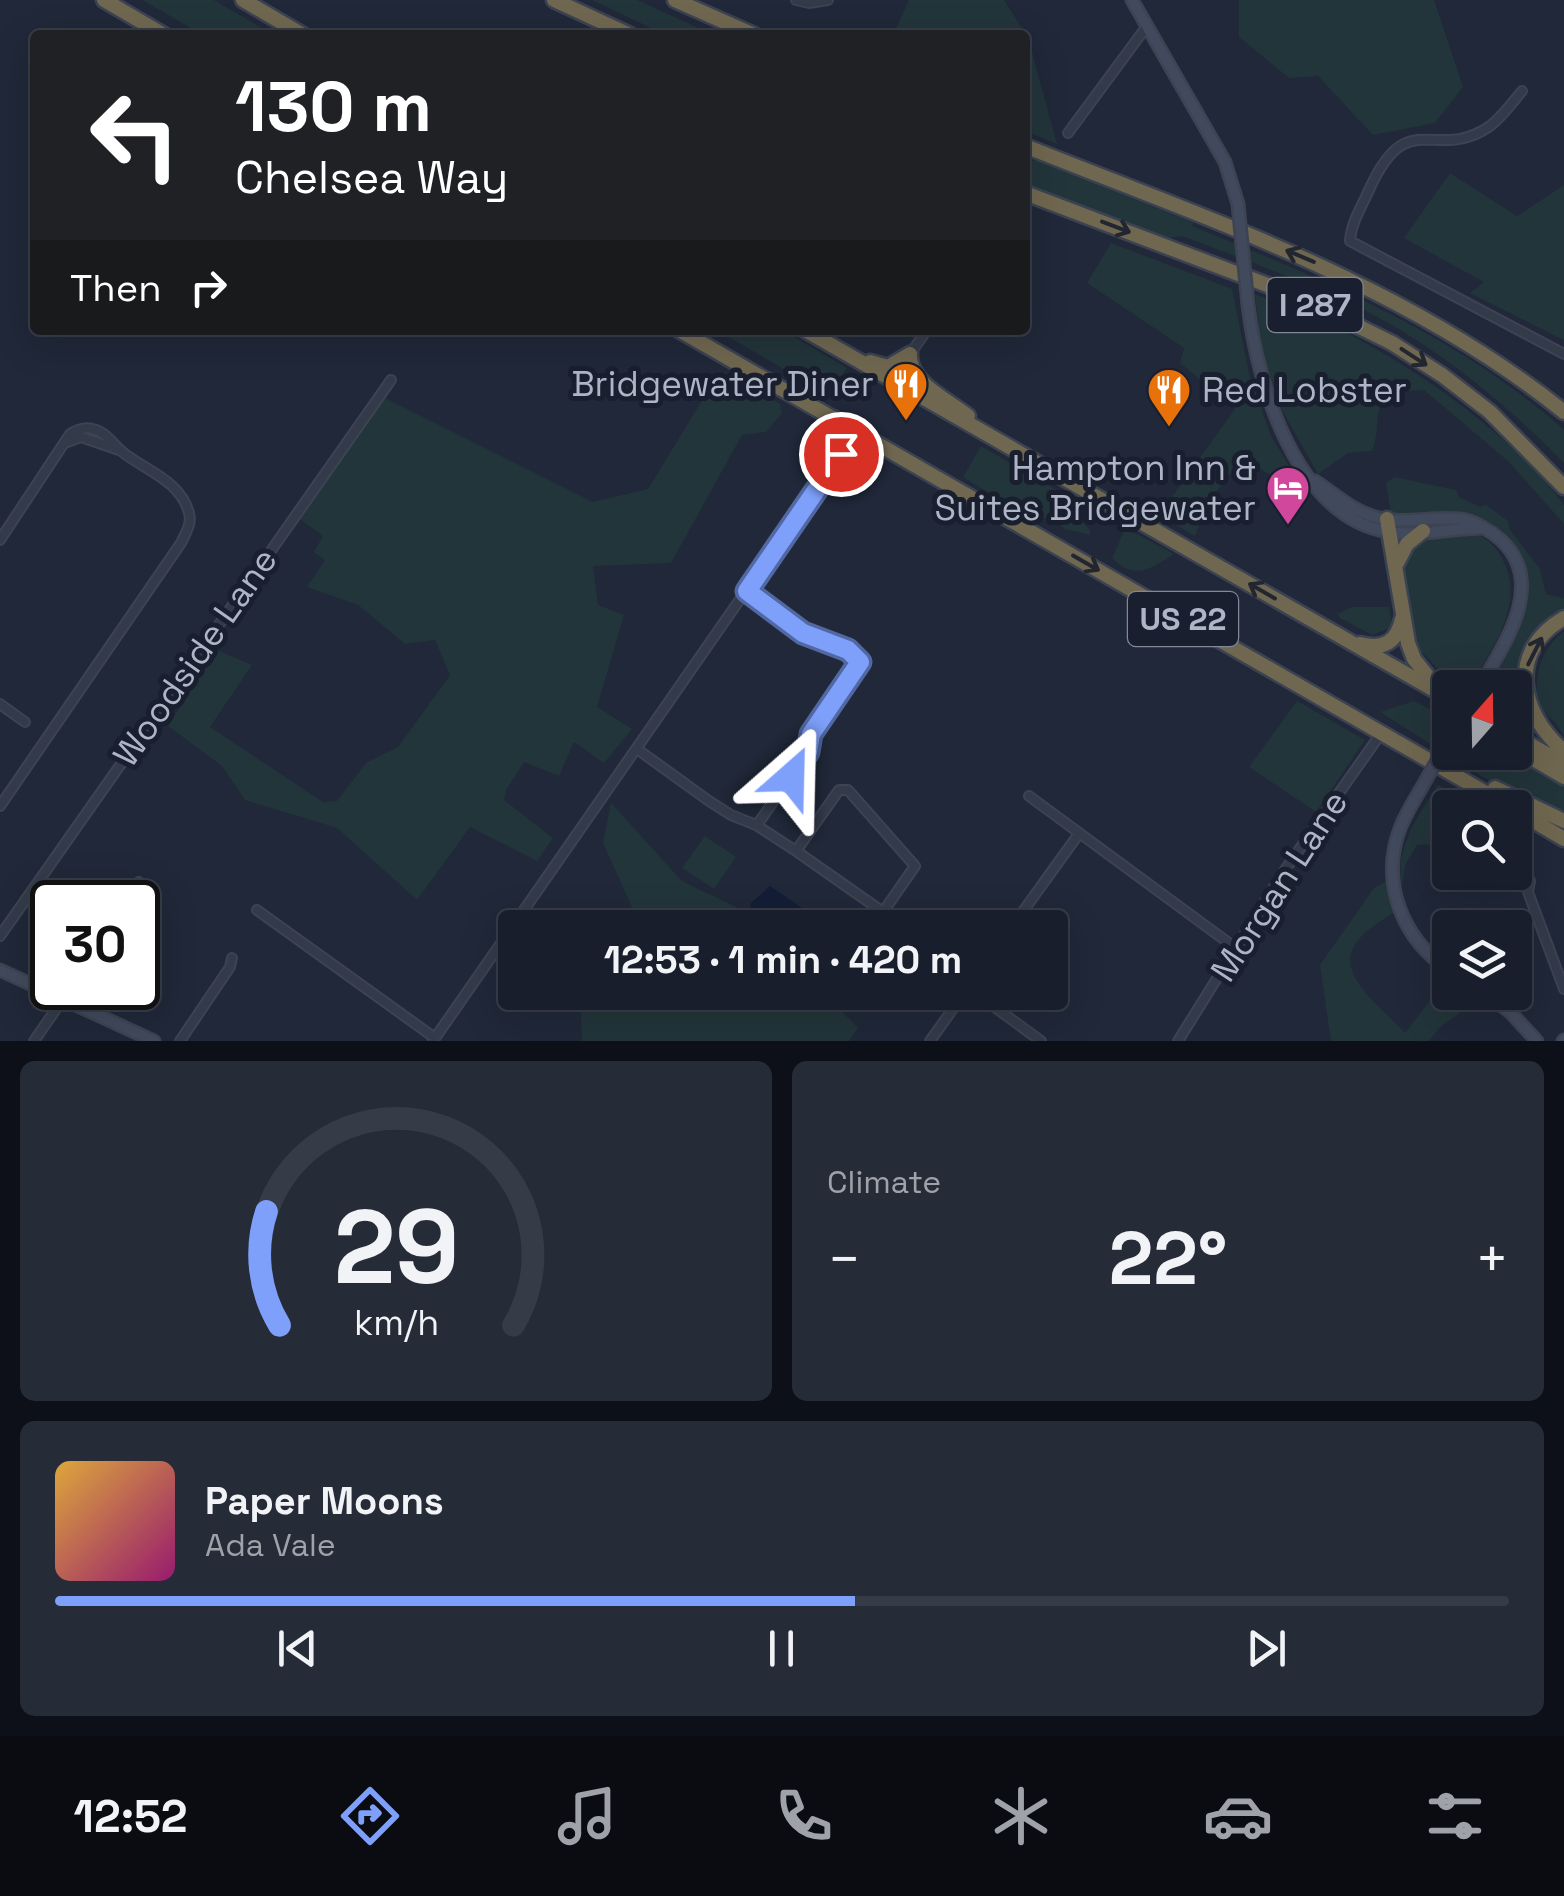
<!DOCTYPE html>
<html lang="en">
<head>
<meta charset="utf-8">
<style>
	:root { --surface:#181e2b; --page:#252b37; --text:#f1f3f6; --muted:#9fa2a9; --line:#363c47; --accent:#7ea0fb }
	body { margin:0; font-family:"Space Grotesk",sans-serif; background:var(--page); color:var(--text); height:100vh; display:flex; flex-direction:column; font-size:38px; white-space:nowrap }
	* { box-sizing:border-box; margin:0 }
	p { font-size:32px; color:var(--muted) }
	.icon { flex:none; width:55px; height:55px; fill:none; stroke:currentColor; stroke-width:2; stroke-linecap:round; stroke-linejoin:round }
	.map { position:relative; height:1041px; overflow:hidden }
	.sheet { display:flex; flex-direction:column; gap:20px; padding:20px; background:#0d1018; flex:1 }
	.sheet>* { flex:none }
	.guide { position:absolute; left:30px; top:30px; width:1000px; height:305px; border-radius:10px; box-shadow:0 10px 40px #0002,0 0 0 2px var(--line); background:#202124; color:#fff; overflow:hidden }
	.needle { width:65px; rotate:20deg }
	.tools { position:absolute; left:1432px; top:670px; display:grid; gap:20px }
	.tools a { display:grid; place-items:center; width:100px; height:100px; border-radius:10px; background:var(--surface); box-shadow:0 10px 40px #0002,0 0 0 2px var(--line); font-size:50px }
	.speed { position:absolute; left:30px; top:880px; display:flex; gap:20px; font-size:50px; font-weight:700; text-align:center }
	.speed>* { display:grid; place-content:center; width:130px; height:130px; border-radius:50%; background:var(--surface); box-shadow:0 10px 40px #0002,0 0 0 2px var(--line); line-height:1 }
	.speed .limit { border:5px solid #111; border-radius:15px; background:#fff; color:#111 }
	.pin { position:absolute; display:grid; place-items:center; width:85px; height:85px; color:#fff; margin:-42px; border:5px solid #fff; border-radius:50%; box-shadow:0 2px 10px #0007 }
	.me { position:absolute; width:110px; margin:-55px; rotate:25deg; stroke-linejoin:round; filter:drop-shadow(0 0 8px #0008) }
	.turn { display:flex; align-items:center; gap:35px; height:210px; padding:0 40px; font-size:45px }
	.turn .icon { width:130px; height:130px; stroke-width:2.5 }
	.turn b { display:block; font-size:70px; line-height:85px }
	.then { display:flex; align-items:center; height:95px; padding:0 40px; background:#0003; gap:20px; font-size:38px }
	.big { font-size:75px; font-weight:700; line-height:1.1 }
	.sheet .tile { flex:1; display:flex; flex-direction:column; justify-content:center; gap:15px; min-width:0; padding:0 35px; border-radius:15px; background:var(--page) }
	.sheet .dial { align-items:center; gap:0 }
	.dial svg { height:260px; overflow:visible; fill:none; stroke:var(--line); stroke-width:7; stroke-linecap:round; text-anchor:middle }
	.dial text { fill:var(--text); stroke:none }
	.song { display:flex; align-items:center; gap:30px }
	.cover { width:120px; height:120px; border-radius:15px; background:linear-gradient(135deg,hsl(40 70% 55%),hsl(320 70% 35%)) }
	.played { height:10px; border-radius:5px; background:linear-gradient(90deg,var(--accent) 55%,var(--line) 55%) }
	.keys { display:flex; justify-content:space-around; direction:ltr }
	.heat { display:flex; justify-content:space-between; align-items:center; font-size:55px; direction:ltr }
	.sheet .tiles { flex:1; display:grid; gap:20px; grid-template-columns:1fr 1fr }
	.tile:last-child { grid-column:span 2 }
	.trip { position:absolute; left:498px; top:910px; width:570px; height:100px; border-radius:10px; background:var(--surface); box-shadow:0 10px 40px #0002,0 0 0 2px var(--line); font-weight:700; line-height:100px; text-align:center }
	.tabs { display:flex; height:160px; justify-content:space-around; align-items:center; background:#0a0c11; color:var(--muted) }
	.tabs .icon { width:70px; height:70px }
	.tabs .current { color:var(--accent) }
	.tabs b { font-size:45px; color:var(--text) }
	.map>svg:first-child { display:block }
	.green { fill:#22353a }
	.water { fill:#131e36 }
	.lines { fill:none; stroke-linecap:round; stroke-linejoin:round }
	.stream { stroke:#131e36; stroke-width:2.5 }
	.street-casing { stroke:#3d4353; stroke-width:12 }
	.secondary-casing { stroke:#3d4353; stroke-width:15 }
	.highway-casing { stroke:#3b4251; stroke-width:19 }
	.street { stroke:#333a49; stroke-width:8 }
	.secondary { stroke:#41495c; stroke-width:10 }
	.highway { stroke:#706750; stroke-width:14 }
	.secondary-bridge-casing { stroke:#3d4353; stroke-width:15; stroke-linecap:butt }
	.secondary-bridge { stroke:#41495c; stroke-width:10 }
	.oneway { stroke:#222631 }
	.route-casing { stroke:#5268a3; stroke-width:25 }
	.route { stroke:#7ea0fb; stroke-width:18 }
	.labels { text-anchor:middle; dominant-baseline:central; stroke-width:10; stroke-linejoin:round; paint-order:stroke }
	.shield { fill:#191f2e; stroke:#818898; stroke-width:2.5 }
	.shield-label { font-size:32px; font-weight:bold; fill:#aeb5c6 }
	.poi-label { font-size:35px; fill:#aeb5c6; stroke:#191f2e; text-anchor:end }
	.street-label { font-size:35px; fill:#aeb5c6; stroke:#191f2e }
</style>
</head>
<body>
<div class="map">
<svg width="1564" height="1041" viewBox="0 0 1564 1041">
	<rect width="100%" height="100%" fill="#202839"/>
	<path class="green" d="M142,0H214L274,35H203Z
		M592,0H637L714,35H666Z
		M909,0H1004L1028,38L1057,144L1025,131V35H893Z
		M1239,0H1434L1463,87L1435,123L1373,135L1318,76L1289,78L1239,37Z
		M1037,160L1194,223L1192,226C1324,280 1456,334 1564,430V463C1503,401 1433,343 1354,305C1298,279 1240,258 1182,236L1169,238L1025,185V162Z
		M1450,173L1517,216L1564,185V340L1470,293L1484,282L1404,238Z
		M1111,243L1232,289L1250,378L1272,438L1303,488L1294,491L1243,457L1207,504L1195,536L1159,515L1235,409L1180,363L1184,348L1087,283Z
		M1255,294C1285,307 1318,318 1347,333C1423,373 1513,436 1564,505V524L1509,462L1424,390L1406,391L1381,403C1375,419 1379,435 1372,451L1348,453L1318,474L1275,398L1261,349Z
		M716,330H782L847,368L828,392H824Z
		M725,372L780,404L782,413L766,432L742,435L671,563L593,566L598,605L624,615L597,707L632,729L604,763L574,742L559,776L524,762L506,790L504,800L553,838L537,861L470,827L417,900L337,828L245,800L222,766L168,726L217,650L252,665L210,727L323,802L337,801L366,763L398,747L450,675L435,640L405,644L358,605L307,587L325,560L314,552L323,536L294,515L377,394L593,502L648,489L704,397Z
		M981,446L1082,505L1078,517L1090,530V535L1065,529L1049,517L1033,521L963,477Z
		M1394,477L1456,490L1459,497L1480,507L1486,505L1508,521L1510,530L1540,569L1546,594L1564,598V608C1520,630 1511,672 1523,716L1520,719L1515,716V688L1488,687C1500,668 1513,647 1520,625C1533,587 1523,535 1482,519C1457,510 1429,522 1404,517C1400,516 1396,514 1391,513L1386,483Z
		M1124,531L1137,534L1174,554C1150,569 1135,581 1112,558Z
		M1470,531C1487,538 1496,545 1504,562C1525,607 1491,649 1470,687H1460L1454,677L1443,674L1416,646L1404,568L1417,542L1428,534Z
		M1352,607H1389L1392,627L1372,635L1340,618L1338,614Z
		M1564,631V737L1555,722L1538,709C1534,678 1538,652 1564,631Z
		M1297,701L1365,740L1316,812L1249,767Z
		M1414,701L1450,719V752L1510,753L1564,785V815L1483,777L1380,712Z
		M1438,785L1466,799L1465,807L1450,808V830L1436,844L1417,845L1405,865L1402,887C1394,848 1418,816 1438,785Z
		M611,803L682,881L746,912L761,927H641L603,843Z
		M705,836L736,857L714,889L682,868Z
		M1387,881L1396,912C1315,956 1357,984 1405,1033L1446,980L1450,983V992L1465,993L1478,1001L1441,1026L1429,1041H1331L1320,965L1374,888Z
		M613,993H824L858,1028L849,1041H582L580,993H590L607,1002Z"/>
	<path class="water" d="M770,886L830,927H769L751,910L750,904Z"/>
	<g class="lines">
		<path class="stream" d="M838,928V925"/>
		<defs>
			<path id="street" d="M796,0L809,3L828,0
				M1522,91C1512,103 1502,117 1490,126C1435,164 1408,103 1369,190C1362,206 1351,223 1350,241L1564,354
				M1068,133L1147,26
				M910,354L927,330
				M68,442L81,437L119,450
				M0,540L70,434C78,429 85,427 93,429C107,432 114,446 125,454C148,471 181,482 189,513C192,524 186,532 181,543L0,806
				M747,591L803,633L848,650L860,662L811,734L808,752L757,825
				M0,704L25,722
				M637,749L709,801L731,815L756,825L796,851
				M839,790H848L915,866L883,912L796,851Z
				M1029,796L1237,949
				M1530,881L1528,892L1564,989
				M125,902L139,882
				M257,910L435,1038
				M1011,928L1078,835
				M0,936L391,380
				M974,992L1041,1041
				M34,1041L63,999L67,988
				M180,1041L230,967L232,958
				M433,1041L841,454
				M930,1041L965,992
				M1178,1041L1282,874L1382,732"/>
			<path id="secondary" d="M1132,0L1225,162L1238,204
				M1248,305C1257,384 1297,518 1389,532C1419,537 1452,528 1482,528
				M1315,481C1335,494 1351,510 1375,517C1403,525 1431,516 1460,519C1473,520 1491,531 1501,540C1548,584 1503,646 1479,688
				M1427,778C1419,793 1408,809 1401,826C1379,881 1402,940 1450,970
				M0,970L154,1041
				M1484,992L1510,1012L1537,1041
				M1563,1041L1564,1040"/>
			<path id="highway" d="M104,0L164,35
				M243,0L303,35
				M554,0L630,35
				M675,0L754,35
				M1025,146C1212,221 1405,284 1564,412
				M1025,193L1299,297L1392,343L1442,375L1490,412L1564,487
				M679,330L1512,808
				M805,330L1450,699
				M910,354C908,382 948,400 968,416
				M870,362L888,367L910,354
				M834,418L841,454
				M1387,519L1408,643L1414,659L1437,688
				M1395,567L1407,544L1423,531
				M1564,618C1506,651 1520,714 1564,751
				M1360,644C1384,650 1397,642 1402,619
				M1515,736L1564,764
				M1515,748L1564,777
				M1495,788L1564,821
				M1515,810L1564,839"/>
		</defs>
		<use href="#street" class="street-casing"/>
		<use href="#secondary" class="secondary-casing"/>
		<use href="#highway" class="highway-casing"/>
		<use href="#street" class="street"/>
		<use href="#secondary" class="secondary"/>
		<use href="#highway" class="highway"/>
		<defs>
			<path id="secondary-bridge" d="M1238,204L1248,305
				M1427,778L1450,738"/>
		</defs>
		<use href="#secondary-bridge" class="secondary-bridge-casing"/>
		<use href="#secondary-bridge" class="secondary-bridge"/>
	</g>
	<defs><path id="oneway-shaft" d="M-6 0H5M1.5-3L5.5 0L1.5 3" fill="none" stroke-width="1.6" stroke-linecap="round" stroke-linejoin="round" transform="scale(2.5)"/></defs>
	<g class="oneway">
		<use href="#oneway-shaft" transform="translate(1116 227) rotate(21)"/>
		<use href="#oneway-shaft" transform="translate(1300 256) rotate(-157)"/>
		<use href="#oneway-shaft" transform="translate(1414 357) rotate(33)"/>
		<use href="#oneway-shaft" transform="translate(1086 563) rotate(30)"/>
		<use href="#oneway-shaft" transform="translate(1262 591) rotate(-150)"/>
		<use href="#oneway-shaft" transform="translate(1535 651) rotate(-63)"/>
	</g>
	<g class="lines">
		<defs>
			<path id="route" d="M791,777L808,752L811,734L860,662L848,650L803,633L747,591L841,454"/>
		</defs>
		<use href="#route" class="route-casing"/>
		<use href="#route" class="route"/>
	</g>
	<defs>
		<symbol id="restaurant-pin" viewBox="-11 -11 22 30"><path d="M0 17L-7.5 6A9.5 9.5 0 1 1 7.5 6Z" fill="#e8710a" stroke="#191f2e"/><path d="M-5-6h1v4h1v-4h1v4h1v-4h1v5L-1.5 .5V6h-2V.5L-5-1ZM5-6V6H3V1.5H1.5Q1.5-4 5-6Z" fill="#fff"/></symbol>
		<symbol id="hotel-pin" viewBox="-11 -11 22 30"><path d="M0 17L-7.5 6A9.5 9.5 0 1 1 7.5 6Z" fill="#d1479c" stroke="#191f2e"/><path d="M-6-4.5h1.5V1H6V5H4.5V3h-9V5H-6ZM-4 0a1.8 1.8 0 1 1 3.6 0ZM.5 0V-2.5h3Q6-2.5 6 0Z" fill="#fff"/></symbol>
	</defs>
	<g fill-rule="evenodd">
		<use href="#restaurant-pin" x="881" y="359" width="50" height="68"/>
		<use href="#restaurant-pin" x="1144" y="365" width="50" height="68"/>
		<use href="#hotel-pin" x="1263" y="463" width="50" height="68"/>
	</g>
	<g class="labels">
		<g class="shield">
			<rect x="1267.5" y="278" width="95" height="54" rx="8"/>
			<rect x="1128" y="592" width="110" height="54" rx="8"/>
		</g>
		<g class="shield-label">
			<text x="1315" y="305">I 287</text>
			<text x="1183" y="619">US 22</text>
		</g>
		<g class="poi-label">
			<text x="874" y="384">Bridgewater Diner</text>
			<text x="1202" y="390" text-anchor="start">Red Lobster</text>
			<text x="1256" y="468">Hampton Inn &amp;<tspan x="1256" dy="40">Suites Bridgewater</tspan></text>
		</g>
		<g class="street-label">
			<text transform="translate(195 657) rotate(-55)">Woodside Lane</text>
			<text transform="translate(1279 886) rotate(-57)">Morgan Lane</text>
		</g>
	</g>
</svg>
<div class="tools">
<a><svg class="needle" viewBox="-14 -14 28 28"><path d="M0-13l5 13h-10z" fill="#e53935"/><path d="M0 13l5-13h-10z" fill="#9fa2a9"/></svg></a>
<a><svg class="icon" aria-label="search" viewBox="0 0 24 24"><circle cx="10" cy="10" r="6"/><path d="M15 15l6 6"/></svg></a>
<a><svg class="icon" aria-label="layers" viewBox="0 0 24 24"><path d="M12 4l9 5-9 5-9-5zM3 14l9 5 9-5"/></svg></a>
</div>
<div class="speed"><div class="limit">30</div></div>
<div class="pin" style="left:841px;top:454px;background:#d93025"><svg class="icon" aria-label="arrive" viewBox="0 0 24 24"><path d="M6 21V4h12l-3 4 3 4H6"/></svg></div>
<svg class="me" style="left:791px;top:777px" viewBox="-20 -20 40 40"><path d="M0-17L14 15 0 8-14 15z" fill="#7ea0fb" stroke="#fff" stroke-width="4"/></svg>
<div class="trip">12:53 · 1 min · 420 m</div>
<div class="guide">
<div class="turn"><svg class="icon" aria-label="left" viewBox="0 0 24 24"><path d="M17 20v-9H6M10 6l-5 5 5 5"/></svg><div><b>130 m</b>Chelsea Way</div></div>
<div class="then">Then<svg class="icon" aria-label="right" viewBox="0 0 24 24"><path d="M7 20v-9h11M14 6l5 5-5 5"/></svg></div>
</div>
</div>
<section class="sheet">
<div class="tiles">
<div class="tile dial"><svg viewBox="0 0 100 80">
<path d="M14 69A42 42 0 1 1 86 69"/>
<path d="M14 69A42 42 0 0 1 10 34" stroke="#7ea0fb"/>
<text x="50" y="56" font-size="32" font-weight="700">29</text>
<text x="50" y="72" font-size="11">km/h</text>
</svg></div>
<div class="tile"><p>Climate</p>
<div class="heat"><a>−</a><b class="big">22°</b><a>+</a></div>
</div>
<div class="tile">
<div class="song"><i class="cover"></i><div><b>Paper Moons</b><p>Ada Vale</p></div></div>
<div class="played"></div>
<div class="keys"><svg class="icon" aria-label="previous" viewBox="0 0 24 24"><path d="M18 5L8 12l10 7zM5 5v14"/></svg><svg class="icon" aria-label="pause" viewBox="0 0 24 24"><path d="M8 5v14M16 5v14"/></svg><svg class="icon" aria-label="next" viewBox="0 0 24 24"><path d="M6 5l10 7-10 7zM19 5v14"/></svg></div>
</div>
</div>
</section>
<nav class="tabs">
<b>12:52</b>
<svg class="icon current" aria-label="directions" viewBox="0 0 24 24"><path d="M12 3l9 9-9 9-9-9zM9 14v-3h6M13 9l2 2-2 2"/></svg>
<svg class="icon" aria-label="music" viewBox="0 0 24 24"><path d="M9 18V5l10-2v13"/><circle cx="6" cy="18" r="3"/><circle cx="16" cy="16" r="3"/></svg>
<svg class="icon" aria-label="phone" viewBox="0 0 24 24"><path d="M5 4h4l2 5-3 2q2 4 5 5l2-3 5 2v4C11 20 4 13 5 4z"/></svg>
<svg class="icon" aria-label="climate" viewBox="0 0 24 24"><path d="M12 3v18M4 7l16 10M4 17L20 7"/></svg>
<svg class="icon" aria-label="car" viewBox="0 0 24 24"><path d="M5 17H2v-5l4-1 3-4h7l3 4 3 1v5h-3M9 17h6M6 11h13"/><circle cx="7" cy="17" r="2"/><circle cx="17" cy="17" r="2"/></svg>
<svg class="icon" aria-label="filters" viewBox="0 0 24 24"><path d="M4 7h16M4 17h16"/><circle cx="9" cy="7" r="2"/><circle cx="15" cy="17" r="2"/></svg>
</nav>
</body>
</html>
